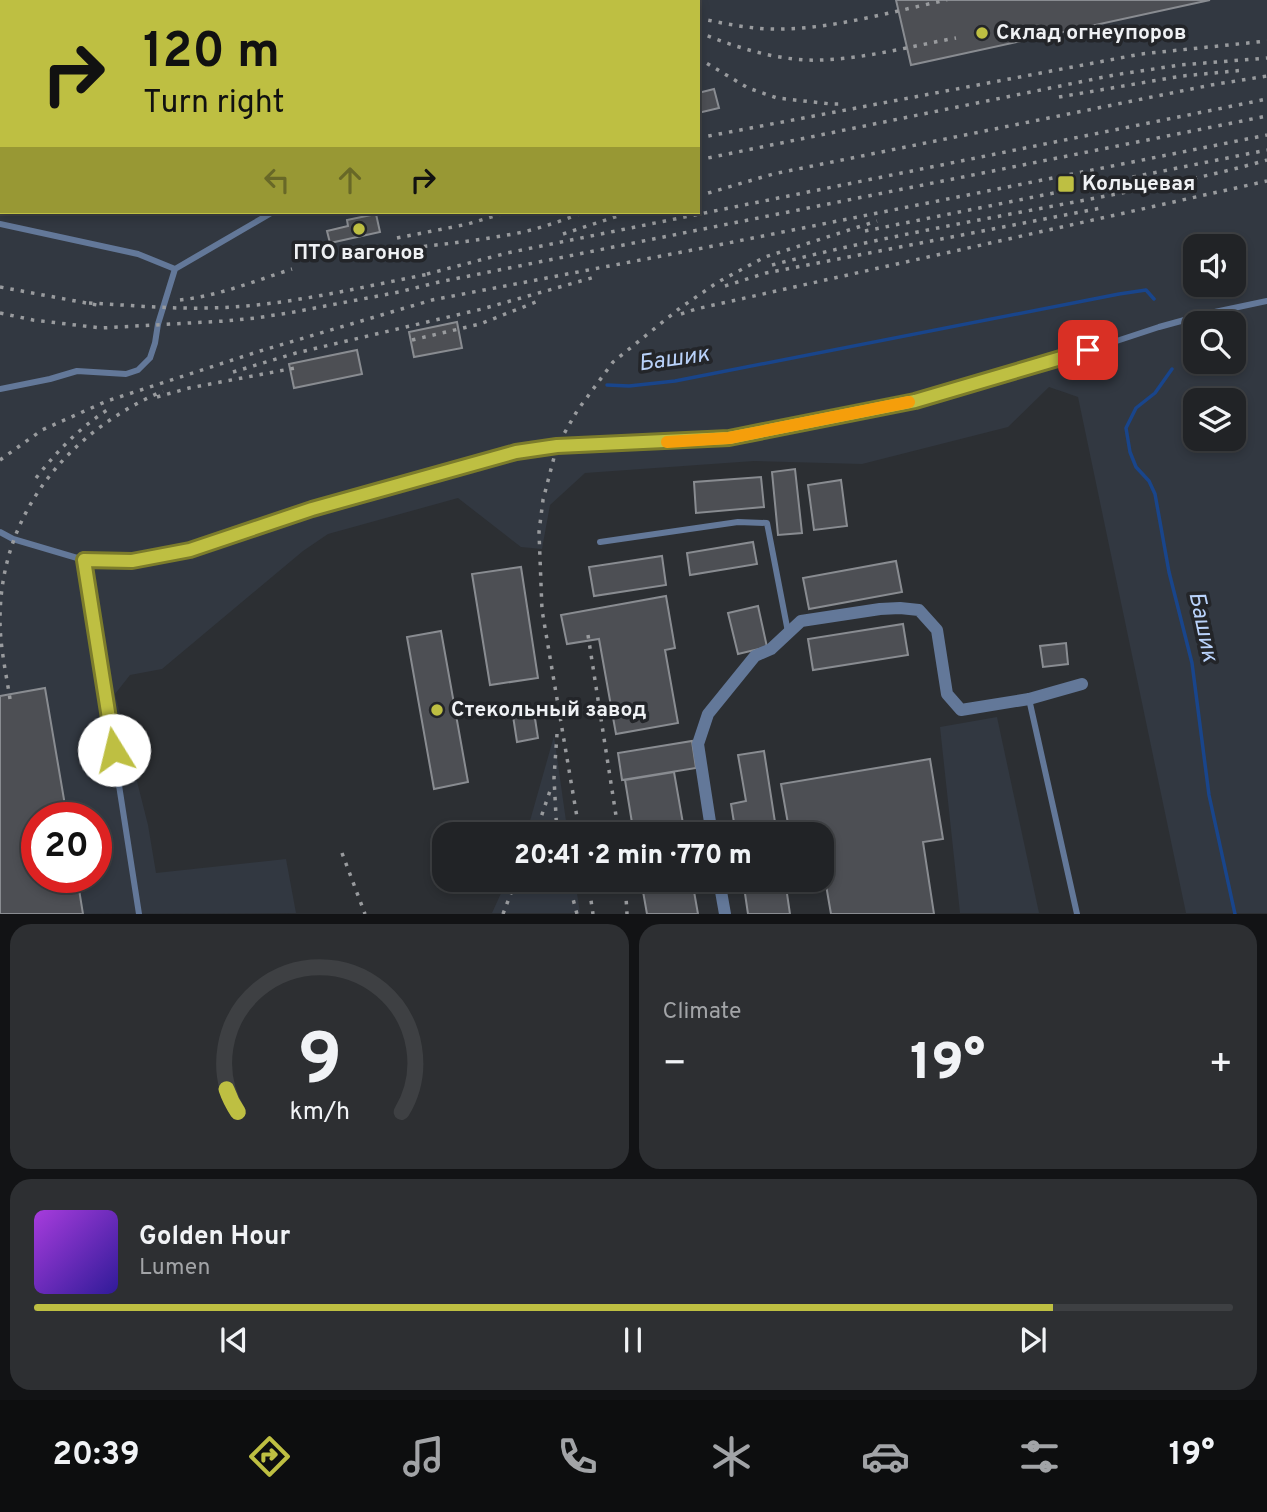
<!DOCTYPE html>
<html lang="en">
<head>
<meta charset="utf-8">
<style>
	:root { --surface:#212326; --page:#2d2f32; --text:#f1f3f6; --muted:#a2a4a7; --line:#3e4043; --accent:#bebf42 }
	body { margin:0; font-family:Overpass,sans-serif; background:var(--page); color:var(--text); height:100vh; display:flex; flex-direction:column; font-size:26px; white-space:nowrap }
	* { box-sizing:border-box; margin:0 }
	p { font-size:23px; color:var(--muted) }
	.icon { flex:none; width:38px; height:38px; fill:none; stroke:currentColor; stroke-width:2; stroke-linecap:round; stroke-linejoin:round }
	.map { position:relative; height:914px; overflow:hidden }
	.sheet { display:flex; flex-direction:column; gap:10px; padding:10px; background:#121315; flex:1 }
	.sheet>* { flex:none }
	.top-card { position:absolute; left:0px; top:0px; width:700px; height:214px; box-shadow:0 4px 10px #0003,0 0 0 2px var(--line); background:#bebf42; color:#111; overflow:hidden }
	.fabs { position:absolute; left:1183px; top:234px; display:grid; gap:14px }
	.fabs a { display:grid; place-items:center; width:63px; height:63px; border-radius:14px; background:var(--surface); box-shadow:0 4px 10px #0003,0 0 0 2px var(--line); font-size:35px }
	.speed { position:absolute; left:21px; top:802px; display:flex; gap:14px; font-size:35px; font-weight:700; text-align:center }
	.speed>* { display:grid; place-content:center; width:91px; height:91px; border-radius:50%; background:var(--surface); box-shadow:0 4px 10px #0003,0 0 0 2px var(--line); line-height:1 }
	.speed .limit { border:10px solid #d22; background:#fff; color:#111 }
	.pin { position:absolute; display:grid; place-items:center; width:60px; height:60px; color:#fff; margin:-30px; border-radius:14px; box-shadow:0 4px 10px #0006 }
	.me { position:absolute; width:77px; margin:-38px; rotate:351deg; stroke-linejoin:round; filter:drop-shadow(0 0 5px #0008) }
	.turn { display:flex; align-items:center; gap:24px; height:147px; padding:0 28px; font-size:32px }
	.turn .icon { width:91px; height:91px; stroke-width:2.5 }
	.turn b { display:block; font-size:49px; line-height:60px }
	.lanes { display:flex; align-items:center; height:66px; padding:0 28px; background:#0003; justify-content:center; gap:35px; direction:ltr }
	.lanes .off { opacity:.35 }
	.big { font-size:52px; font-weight:800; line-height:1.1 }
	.sheet .tile { flex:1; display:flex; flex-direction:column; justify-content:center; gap:10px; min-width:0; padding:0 24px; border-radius:21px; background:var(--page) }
	.sheet .dial { align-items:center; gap:0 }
	.dial svg { height:182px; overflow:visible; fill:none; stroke:var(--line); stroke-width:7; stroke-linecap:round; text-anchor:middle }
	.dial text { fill:var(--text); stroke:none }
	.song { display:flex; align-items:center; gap:21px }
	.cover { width:84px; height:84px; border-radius:10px; background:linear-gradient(135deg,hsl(280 70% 55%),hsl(250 70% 35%)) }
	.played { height:7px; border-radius:4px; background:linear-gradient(90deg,var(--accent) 85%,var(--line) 85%) }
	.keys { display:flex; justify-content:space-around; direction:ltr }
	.heat { display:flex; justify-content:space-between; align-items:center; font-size:38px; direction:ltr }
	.sheet .tiles { flex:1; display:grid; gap:10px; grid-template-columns:1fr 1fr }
	.tile:last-child { grid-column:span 2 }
	.trip { position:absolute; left:432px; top:822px; width:402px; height:70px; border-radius:21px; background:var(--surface); box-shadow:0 4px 10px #0003,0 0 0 2px var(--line); font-weight:800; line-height:70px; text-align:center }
	.tab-bar { display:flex; height:112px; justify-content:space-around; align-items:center; background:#0d0e0f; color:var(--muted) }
	.tab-bar .icon { width:49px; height:49px }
	.tab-bar .selected { color:var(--accent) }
	.tab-bar b { font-size:32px; color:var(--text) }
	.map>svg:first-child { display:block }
	.built { fill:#323841; fill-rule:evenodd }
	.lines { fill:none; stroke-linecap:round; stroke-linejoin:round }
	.stream { stroke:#19458b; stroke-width:3.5 }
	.building { fill:#4d4f54; stroke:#898c91; stroke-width:2 }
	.lane { stroke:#637899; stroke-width:6 }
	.street { stroke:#637899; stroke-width:12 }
	.rail { stroke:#999b9e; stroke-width:3.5; stroke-dasharray:3.5 7; stroke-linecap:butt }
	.route-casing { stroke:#7c7c2b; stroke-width:18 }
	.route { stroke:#bebf42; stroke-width:12 }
	.slow { stroke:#f59e0b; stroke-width:12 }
	.poi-dot { fill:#bebf42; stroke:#232529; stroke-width:2.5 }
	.labels { text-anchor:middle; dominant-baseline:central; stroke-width:7; stroke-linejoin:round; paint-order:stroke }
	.poi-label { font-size:21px; font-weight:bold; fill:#eff1f4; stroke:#232529; text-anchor:start }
	.water-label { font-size:23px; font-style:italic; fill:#b9d2fa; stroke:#232529 }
</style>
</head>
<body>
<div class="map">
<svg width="1267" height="914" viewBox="0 0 1267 914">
	<rect width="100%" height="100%" fill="#2c2f33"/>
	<path class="built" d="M0,0H1267V913H1186L1078,397L1049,387L1008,427L862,464L754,461L585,473L550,505L542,549L521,547L458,498L328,534L303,551L162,669L130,675L115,694L148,825L156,873L286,859L296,913L0,914ZM2,2H698V212H2ZM1195,247H1234V285H1195ZM1195,324H1234V362H1195ZM1195,401H1234V439H1195ZM37,817H96V877H37Z
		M997,717L1039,913H960L940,727Z
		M554,736L568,835H526Z
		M507,880H575L580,913H492Z"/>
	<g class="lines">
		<path class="stream" d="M1172,369L1155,393L1136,408L1126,428L1130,452L1136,467L1149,481L1155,494L1169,572L1192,663L1209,795L1235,914
			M607,385L629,386L675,381L1119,294L1146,290L1154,299"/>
	</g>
	<path class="building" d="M406,0H448V2H406Z
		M896,0H1210L911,65Z
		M714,89L719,108L698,113V93Z
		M376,214L380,232L330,243L327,231L348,226L347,220Z
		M457,322L462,348L414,357L409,332Z
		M357,350L362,374L294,388L289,364Z
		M795,469L802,533L778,535L772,472Z
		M761,477L764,507L696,513L694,482Z
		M841,480L847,526L814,530L808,485Z
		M753,542L757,564L690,575L687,553Z
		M662,556L666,585L594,596L589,567Z
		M896,561L902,592L809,609L803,578Z
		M521,567L538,678L490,685L472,574Z
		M666,596L675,648L665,650L678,723L616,734L599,639L567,644L561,615Z
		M758,606L767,647L738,654L728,613Z
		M903,624L908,655L813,670L808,639Z
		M441,631L468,782L434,789L407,637Z
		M1066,643L1068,664L1043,667L1040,646Z
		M45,688L67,817H37V877H77L83,914H0V696Z
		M534,712L538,738L517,742L513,716Z
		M692,741L696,768L622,780L618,753Z
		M764,751L777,835H736L731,804L746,801L738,755Z
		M930,759L943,839L923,842L934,914H831L822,862V835H790L781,784Z
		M674,772L685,835H634L625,780Z
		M641,880H692L698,914H647Z
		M743,880H785L790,914H748Z"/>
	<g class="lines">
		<path class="lane" d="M400,2V0
			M493,2L494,0
			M0,224L138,254L175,269
			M0,389L50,379L77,371L126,374L138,370L150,358L155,343L158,324L175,269L273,212
			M0,532L13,539L84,560L132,561L190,550L312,509L516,452L557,446L729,438L805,424L915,401L1065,358L1159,327L1210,313L1267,301
			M600,542L738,522L767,523L788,632
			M84,560L139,914
			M1029,699L1077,914"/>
		<path class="street" d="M712,835L698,744L708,714L755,656L771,649L801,621L880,609L900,608L919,610L937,630L947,694L961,710L1029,699L1082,684
			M719,880L725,914"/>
		<path class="rail" d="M614,0L616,2
			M628,0L630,2
			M652,0L655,2
			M0,3H2
			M0,17H2
			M698,18C726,24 755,30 783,29C837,28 894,11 947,0
			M698,32C737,48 781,62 823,60C868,58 912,46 956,38
			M698,58L748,88L777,98L831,104H842
			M0,70H2
			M1059,97L1182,76L1245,70
			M0,131H2
			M698,138L1141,54L1267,41
			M698,160L1114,75L1180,65L1267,58
			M698,196L773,174L1211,85L1267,76
			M865,231L1267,150
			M563,234L630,212
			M397,238L468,224L508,212
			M330,258C394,248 459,245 523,232C544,227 564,220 584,212
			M772,265C880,237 991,218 1101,197C1157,186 1212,176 1267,160
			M427,274L507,253L1267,99
			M725,286L766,273L1101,208
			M0,287L97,305
			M180,300C218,296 255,281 292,269
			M89,303C128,305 168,309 207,308C282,307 356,288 429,274
			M0,313L33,320L101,328L225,321L256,318L294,312L399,292L439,282L1267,116
			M681,314L696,309L1267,181
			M412,340L480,324L536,302
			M233,372L296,353L482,309L595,277
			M157,397L189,388L295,368
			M0,460L42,430L107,401L260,351L432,300L703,248L1267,135
			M36,478C58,450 81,426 112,407
			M588,635L619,835
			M10,699C6,673 0,646 0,620C0,513 68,432 163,391
			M557,734L554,778L557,835
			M535,835L551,788
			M580,835L542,610L539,532L543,500L557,446L577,411L613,362L680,308L718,282L765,257L877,221
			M342,853L365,914
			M568,880L577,914
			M588,880L593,914
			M625,880L627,914
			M503,914L516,880"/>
	</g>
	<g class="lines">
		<defs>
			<path id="route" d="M114,750L84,560L132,561L190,550L312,509L516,452L557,446L729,438L915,401L1088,350"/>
		</defs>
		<use href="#route" class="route-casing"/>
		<use href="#route" class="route"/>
		<path class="slow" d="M667,442L729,438L909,402"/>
	</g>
	<g class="poi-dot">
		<circle cx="982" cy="33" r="7"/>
		<rect x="1057" y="175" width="18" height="18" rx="3.5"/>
		<circle cx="359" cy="229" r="7"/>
		<circle cx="437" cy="710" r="7"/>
	</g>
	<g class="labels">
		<g class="poi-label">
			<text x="996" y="33">Склад огнеупоров</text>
			<text x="1082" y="184">Кольцевая</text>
			<text x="359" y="253" text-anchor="middle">ПТО вагонов</text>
			<text x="451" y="710">Стекольный завод</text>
		</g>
		<g class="water-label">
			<text transform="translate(674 360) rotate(-8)">Башик</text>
			<text transform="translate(1202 627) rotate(78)">Башик</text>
		</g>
	</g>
</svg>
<div class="fabs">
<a><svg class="icon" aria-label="sound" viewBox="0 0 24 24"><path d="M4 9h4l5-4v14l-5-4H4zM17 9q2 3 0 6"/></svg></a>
<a><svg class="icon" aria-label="search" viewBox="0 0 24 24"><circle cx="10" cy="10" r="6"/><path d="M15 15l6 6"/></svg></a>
<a><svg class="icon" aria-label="layers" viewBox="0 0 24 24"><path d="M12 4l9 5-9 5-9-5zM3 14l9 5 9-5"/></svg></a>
</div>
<div class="speed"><div class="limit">20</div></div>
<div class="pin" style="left:1088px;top:350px;background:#d93025"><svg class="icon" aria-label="arrive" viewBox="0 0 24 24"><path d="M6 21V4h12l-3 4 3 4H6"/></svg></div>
<svg class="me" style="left:114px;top:750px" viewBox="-20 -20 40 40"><circle r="19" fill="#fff"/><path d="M0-13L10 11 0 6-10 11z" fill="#bebf42"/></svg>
<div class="trip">20:41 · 2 min · 770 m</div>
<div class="top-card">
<div class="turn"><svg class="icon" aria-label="right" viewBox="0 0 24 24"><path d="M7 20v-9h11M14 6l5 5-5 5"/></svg><div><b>120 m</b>Turn right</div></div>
<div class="lanes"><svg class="icon off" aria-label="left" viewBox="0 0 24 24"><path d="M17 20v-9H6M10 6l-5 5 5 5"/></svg><svg class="icon off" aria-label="ahead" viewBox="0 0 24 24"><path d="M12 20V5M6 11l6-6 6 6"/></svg><svg class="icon" aria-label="right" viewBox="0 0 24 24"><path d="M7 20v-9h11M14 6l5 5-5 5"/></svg></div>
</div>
</div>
<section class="sheet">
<div class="tiles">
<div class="tile dial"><svg viewBox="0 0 100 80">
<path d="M14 69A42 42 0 1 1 86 69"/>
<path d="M14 69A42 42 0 0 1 9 59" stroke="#bebf42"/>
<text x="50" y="56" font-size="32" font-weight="700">9</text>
<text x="50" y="72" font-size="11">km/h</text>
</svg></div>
<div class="tile"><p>Climate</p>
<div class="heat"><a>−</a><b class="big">19°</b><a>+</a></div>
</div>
<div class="tile">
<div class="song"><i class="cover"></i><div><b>Golden Hour</b><p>Lumen</p></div></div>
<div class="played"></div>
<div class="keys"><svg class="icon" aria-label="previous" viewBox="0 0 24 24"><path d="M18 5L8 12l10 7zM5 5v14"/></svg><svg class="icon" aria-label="pause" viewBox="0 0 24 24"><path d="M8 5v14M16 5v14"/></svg><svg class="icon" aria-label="next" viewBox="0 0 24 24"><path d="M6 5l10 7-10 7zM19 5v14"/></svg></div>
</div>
</div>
</section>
<nav class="tab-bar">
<b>20:39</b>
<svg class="icon selected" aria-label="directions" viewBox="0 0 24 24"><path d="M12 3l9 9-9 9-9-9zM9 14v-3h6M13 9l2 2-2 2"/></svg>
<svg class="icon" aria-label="music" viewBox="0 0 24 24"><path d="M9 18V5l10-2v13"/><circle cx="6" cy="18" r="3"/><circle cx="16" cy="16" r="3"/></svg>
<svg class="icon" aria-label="phone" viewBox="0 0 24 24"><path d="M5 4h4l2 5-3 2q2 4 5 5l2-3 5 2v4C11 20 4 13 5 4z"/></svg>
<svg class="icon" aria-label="climate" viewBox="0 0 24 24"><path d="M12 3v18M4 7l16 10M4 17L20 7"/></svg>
<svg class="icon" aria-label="car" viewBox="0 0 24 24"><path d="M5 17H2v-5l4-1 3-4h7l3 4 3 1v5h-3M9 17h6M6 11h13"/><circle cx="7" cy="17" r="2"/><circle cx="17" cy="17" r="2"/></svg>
<svg class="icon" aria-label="filters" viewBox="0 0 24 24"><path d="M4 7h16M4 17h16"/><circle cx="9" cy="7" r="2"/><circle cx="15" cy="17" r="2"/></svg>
<b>19°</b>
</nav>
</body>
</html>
